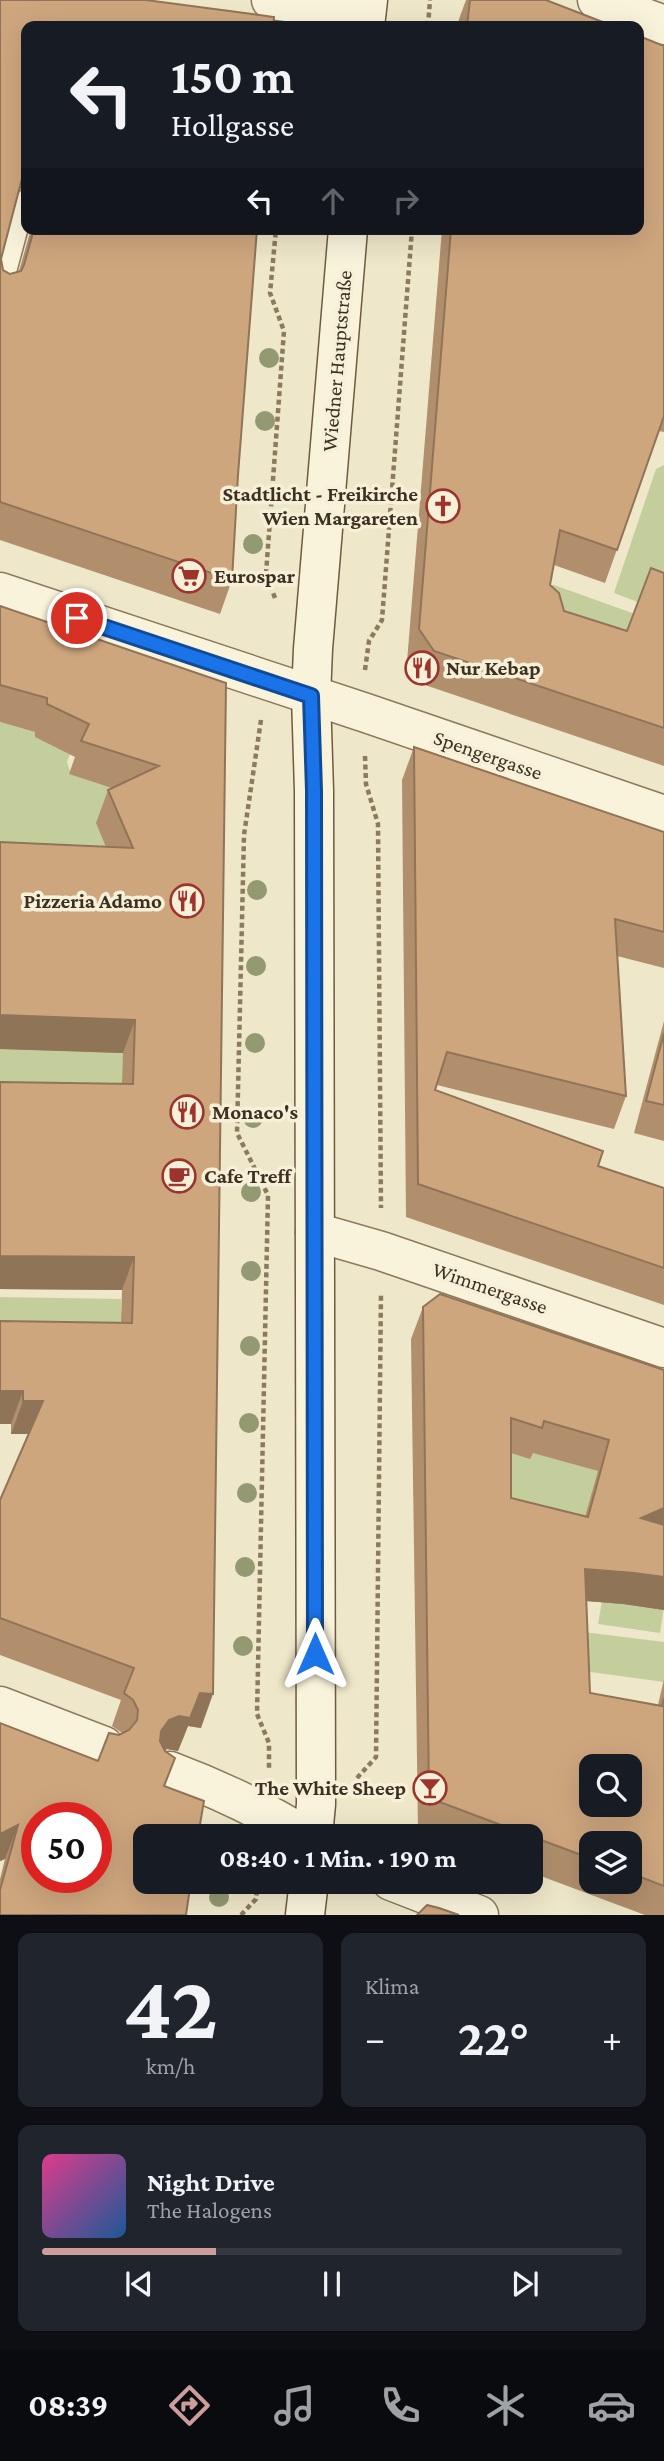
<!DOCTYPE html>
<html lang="de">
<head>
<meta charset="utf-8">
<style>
	:root { --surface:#171b24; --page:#20242c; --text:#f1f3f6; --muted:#9ea1a6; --line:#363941; --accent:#cb9d9b }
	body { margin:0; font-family:"Crimson Pro",serif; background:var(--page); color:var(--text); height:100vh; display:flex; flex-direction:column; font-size:26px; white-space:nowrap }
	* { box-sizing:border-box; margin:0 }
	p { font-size:23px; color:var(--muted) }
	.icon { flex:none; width:38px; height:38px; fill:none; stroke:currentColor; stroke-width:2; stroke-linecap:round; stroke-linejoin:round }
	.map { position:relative; height:1915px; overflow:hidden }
	.details { display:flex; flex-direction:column; gap:18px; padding:18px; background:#0d0f14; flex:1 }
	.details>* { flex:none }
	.banner { position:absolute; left:21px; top:21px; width:623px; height:214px; border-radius:14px; box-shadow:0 7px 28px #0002; background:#171b24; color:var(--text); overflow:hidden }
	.controls { position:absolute; left:579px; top:1754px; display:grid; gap:14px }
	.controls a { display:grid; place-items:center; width:63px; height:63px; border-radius:14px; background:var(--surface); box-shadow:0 7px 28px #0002; font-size:35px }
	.speed { position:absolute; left:21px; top:1802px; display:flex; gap:14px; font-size:35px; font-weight:700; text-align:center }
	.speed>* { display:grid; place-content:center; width:91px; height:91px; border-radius:50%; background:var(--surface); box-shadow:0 7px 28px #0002; line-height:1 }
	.speed .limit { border:10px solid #d22; background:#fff; color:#111 }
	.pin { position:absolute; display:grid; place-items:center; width:60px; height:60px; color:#fff; margin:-30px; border:4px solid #fff; border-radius:50%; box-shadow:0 2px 7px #0007 }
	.me { position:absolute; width:77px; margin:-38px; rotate:0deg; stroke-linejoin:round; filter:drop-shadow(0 0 5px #0008) }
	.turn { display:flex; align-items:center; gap:24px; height:147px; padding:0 35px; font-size:32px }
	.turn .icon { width:91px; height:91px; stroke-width:2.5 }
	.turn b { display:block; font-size:49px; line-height:60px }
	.lanes { display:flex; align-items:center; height:66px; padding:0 35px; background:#0003; justify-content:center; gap:35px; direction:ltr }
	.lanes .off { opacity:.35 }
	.big { font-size:52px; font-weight:700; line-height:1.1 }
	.details .tile { flex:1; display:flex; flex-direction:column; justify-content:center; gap:10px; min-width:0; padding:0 24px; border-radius:14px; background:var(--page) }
	.details .dial { align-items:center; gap:0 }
	.dial b { font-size:91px; line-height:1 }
	.song { display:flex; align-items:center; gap:21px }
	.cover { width:84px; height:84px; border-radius:10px; background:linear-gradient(135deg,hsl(330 70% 55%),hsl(210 70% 35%)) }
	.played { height:7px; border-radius:4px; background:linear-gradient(90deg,var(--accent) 30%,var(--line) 30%) }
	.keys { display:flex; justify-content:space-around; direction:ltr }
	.heat { display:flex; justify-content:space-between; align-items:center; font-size:38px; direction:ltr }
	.details .tiles { flex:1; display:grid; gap:18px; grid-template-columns:1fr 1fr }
	.tile:last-child { grid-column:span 2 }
	.trip { position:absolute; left:133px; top:1824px; width:410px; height:70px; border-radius:14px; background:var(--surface); box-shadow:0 7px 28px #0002; font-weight:700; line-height:70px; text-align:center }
	.dock { display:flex; height:112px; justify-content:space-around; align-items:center; background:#090b0e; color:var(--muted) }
	.dock .icon { width:49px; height:49px }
	.dock .current { color:var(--accent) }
	.dock b { font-size:32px; color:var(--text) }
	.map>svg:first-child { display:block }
	.green { fill:#c4ce9c }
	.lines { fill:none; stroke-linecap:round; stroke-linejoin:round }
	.lane-casing { stroke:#8c7a5d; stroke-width:22 }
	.street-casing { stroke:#8c7a5d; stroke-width:41 }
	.secondary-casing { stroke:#6e5b40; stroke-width:41 }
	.path { stroke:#8c7a5d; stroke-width:4.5; stroke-dasharray:5 3.5; stroke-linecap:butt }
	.lane { stroke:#faf3dc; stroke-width:19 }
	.street { stroke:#faf3dc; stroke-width:38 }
	.secondary { stroke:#faf3dc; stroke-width:38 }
	.tree { fill:#939970 }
	.wall { fill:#b18f6c; fill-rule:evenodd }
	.shaded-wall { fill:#907458 }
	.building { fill:#cea67e; stroke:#907458; stroke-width:2; fill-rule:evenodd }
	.route-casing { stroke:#114b97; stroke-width:18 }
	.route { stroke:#1a73e8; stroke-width:12 }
	.labels { text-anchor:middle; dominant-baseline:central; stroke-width:7; stroke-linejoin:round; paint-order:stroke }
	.street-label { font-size:21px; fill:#3d3020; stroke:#f7f0d8 }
	.poi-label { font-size:21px; font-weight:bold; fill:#3d3020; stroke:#f7f0d8; text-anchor:start }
</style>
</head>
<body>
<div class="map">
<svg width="664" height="1915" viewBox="0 0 664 1915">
	<rect width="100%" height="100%" fill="#efe7c9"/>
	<path class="green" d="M664,465V612L614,593L656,469Z
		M510,583L554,585L635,614L628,632L508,600Z
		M0,722L35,732L70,754L67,762L70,771L105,766L134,857L0,876Z
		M123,1029L131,1095L0,1116V1049L92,1052Z
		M0,1297L121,1299V1311L127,1337L0,1354Z
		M499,1435C540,1448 578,1466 618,1477L574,1559L513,1546Z
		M602,1601L664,1607L660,1633L598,1624Z
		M567,1630L664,1642V1682L576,1670Z"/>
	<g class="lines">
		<defs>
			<path id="lane" d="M0,296L26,199"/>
			<path id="street" d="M271,0L366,13
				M597,0L664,25
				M0,592L366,713L664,815
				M315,1232L381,1251L664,1348
				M0,1706L104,1746
				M170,1771C218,1789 262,1810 306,1836
				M391,1881L479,1915"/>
			<path id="secondary" d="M365,26L368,0
				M313,1836L316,1804L314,791L311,696L313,649L348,229
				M305,1915L309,1881"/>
		</defs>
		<use href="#lane" class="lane-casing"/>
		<use href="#street" class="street-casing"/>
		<use href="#secondary" class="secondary-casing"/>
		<path class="path" d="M428,26L430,0
			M275,598L266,574L284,331L270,293L276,229
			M365,670L369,641L382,620L412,229
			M261,720L244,835L237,1133L268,1195L257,1714L269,1743V1768
			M365,756L366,784L378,824L381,1208
			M357,1778L376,1757L381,1293
			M241,1915L256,1899L258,1881"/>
		<use href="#lane" class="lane"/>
		<use href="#street" class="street"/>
		<use href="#secondary" class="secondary"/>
	</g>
	<g class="tree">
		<circle cx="269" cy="358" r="10"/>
		<circle cx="265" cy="421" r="10"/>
		<circle cx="253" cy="544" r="10"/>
		<circle cx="257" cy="890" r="10"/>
		<circle cx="256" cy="966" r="10"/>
		<circle cx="255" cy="1043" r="10"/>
		<circle cx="253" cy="1118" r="10"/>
		<circle cx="251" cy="1192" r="10"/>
		<circle cx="251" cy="1271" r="10"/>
		<circle cx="250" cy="1346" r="10"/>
		<circle cx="249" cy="1423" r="10"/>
		<circle cx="247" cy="1493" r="10"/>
		<circle cx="245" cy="1567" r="10"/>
		<circle cx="243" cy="1646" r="10"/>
		<circle cx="219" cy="1897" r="10"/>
	</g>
	<path class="wall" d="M0,0L26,26V188L24,187L19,189L1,259L3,270L10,274L19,271L31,229H257L238,475L232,580L220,614L0,540Z
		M466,0H546L613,26H458L459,19Z
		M664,46V432L659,431L605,583L554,565L550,585L564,611L627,631L664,573V766L422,684L407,662L442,229H639Z
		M0,606L226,683L201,1728L188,1726L178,1751L167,1749L164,1751L175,1758L165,1786L0,1915V1879L5,1859L0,1861V1723L98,1761L119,1735L122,1733L112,1726L121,1700L0,1655V1500L29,1434H11V1424L0,1321L121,1323L122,1290L0,1289V1082L122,1084L123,1053L0,1049V842L106,847L96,823L108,790L112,788L69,774L75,757L35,737V732L0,722Z
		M414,747L664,832V968L617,956L626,1096L614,1129L437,1085L435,1090L598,1166L664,1188V1305L406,1217L402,780Z
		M664,1021V1141L634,1133Z
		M423,1307L664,1370V1610L623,1604L586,1601L590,1693L658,1705L664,1679V1915H645L530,1872V1836H434L418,1830L411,1339ZM511,1453L530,1459L533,1453L598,1471L585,1517L511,1498ZM592,1843H630V1881H592Z"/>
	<path class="shaded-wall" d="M26,163V180L24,187L18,190Z
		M0,1015L135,1020L123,1053L0,1049Z
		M0,1256L134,1257L122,1290L0,1289Z
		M0,1391H23L11,1424H0Z
		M23,1401H43L31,1434H11Z
		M664,1508V1534L641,1518Z
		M585,1569L634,1573L664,1577V1610L623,1604L573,1600Z
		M200,1693L213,1694L201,1728L188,1726L178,1751L167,1749L157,1754L161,1731L169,1720Z
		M18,1825L5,1859L0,1861V1834Z"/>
	<path class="building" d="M0,0H146L274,17L273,26H26V163L1,259L3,270L10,274L21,271L24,265L34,229H257L238,475L232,580L0,502Z
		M470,0H546L613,26H467Z
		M639,36L664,46V416L617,550L560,530L550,585L559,593L564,611L627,631L651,568L664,573V728L434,651L419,629L451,229H639Z
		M0,606L226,683L213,1694L200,1693L190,1718L179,1716L169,1720L161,1731L160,1741L165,1751L175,1758L164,1786L204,1801L198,1836H145V1881H191L186,1915H0V1890L18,1825L0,1834V1723L98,1761L109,1733L119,1735L129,1730L137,1720L138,1710L133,1700L124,1693L134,1668L0,1618V1500L43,1401H23V1391H0V1321L132,1323L134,1257L0,1256V1082L133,1084L135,1020L0,1015V842L133,848L108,790L159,766L81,741L89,724L47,704V698L0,685ZM37,1818H96V1878H37Z
		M414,747L664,832V932L615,919L626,1096L447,1052L435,1090L603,1151L598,1166L664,1188V1268L418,1184Z
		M664,1033V1105L646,1101Z
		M440,1294L664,1370V1508L641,1518L664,1525V1577L634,1573L585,1569L590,1693L662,1706L664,1698V1886L630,1873V1843H592V1859L429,1798L423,1307ZM511,1418L542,1428L544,1421L609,1440L588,1517L511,1498ZM592,1766H630V1804H592Z
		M427,1905L439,1908L459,1915H417Z"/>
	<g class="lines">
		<defs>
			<path id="route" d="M77,618L311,696L314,791L315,1654"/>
		</defs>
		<use href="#route" class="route-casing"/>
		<use href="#route" class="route"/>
	</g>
	<defs>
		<symbol id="church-ring" viewBox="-11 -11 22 22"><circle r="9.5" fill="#f7f0d8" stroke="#9c342c" stroke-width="1.5"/><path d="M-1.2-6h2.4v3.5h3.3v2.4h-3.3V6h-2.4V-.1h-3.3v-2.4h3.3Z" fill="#9c342c"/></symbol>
		<symbol id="supermarket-ring" viewBox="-11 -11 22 22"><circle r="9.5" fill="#f7f0d8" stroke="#9c342c" stroke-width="1.5"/><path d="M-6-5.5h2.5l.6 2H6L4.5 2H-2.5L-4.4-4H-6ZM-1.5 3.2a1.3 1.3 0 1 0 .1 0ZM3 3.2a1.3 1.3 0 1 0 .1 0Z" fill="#9c342c"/></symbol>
		<symbol id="restaurant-ring" viewBox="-11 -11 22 22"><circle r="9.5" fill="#f7f0d8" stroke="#9c342c" stroke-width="1.5"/><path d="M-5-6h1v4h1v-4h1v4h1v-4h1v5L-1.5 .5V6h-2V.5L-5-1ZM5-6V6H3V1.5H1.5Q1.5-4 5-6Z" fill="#9c342c"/></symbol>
		<symbol id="cafe-ring" viewBox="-11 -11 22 22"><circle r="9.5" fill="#f7f0d8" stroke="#9c342c" stroke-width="1.5"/><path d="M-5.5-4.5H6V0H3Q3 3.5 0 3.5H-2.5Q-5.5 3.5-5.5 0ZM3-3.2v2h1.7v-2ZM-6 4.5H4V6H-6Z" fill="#9c342c"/></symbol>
		<symbol id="bar-ring" viewBox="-11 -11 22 22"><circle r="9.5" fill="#f7f0d8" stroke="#9c342c" stroke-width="1.5"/><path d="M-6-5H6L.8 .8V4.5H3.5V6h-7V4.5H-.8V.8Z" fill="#9c342c"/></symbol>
	</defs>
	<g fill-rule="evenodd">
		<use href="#church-ring" x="424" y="487" width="38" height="38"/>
		<use href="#supermarket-ring" x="170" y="557" width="38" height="38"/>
		<use href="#restaurant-ring" x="403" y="649" width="38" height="38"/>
		<use href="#restaurant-ring" x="168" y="882" width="38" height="38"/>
		<use href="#restaurant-ring" x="168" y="1093" width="38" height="38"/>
		<use href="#cafe-ring" x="160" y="1157" width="38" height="38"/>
		<use href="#bar-ring" x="411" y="1769" width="38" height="38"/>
	</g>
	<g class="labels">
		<g class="street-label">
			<text transform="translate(337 361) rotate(-85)">Wiedner Hauptstraße</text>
			<text transform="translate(488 755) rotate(19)">Spengergasse</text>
			<text transform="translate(490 1288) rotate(19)">Wimmergasse</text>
		</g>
		<g class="poi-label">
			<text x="418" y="494" text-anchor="end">Stadtlicht - Freikirche<tspan x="418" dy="24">Wien Margareten</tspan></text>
			<text x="214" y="576">Eurospar</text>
			<text x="446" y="668">Nur Kebap</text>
			<text x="162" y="901" text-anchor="end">Pizzeria Adamo</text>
			<text x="212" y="1112">Monaco's</text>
			<text x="204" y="1176">Cafe Treff</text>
			<text x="406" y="1788" text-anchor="end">The White Sheep</text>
		</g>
	</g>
</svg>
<div class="controls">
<a><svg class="icon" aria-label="search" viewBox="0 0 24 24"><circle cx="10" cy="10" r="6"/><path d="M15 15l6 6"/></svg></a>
<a><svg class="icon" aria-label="layers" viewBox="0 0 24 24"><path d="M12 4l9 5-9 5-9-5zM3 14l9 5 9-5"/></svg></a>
</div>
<div class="speed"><div class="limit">50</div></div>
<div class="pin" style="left:77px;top:618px;background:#d93025"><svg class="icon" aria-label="arrive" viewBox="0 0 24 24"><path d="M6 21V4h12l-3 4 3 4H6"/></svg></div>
<svg class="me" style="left:315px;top:1654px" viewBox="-20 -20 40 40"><path d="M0-17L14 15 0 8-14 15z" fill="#1a73e8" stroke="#fff" stroke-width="4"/></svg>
<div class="trip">08:40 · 1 Min. · 190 m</div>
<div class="banner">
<div class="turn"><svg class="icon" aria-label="left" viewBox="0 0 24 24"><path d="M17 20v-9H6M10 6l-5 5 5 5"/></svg><div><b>150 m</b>Hollgasse</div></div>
<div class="lanes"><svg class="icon" aria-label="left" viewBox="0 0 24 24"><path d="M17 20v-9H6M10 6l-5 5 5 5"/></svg><svg class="icon off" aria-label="ahead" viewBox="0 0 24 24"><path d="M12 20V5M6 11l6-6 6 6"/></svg><svg class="icon off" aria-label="right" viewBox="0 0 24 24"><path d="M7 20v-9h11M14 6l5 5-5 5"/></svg></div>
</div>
</div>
<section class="details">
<div class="tiles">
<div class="tile dial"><b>42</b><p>km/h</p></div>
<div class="tile"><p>Klima</p>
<div class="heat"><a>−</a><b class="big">22°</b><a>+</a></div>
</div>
<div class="tile">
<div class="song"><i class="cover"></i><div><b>Night Drive</b><p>The Halogens</p></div></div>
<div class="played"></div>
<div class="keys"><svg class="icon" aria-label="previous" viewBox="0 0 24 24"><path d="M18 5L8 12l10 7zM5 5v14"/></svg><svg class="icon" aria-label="pause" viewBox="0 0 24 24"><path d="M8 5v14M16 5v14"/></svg><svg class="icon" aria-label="next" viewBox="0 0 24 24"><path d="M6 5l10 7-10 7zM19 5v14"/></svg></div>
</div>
</div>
</section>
<nav class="dock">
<b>08:39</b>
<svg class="icon current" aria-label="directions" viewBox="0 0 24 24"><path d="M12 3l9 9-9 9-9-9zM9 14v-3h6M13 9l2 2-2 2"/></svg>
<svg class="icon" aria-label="music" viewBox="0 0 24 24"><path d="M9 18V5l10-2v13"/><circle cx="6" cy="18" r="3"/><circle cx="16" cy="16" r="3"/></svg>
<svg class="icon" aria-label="phone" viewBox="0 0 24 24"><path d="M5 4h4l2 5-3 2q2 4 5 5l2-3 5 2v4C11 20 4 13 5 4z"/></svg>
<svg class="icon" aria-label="climate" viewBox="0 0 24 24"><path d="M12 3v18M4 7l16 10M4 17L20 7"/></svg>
<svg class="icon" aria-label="car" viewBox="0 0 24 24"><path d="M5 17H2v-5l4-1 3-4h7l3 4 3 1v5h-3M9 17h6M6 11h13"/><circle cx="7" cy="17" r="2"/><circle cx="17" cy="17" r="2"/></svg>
</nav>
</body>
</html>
